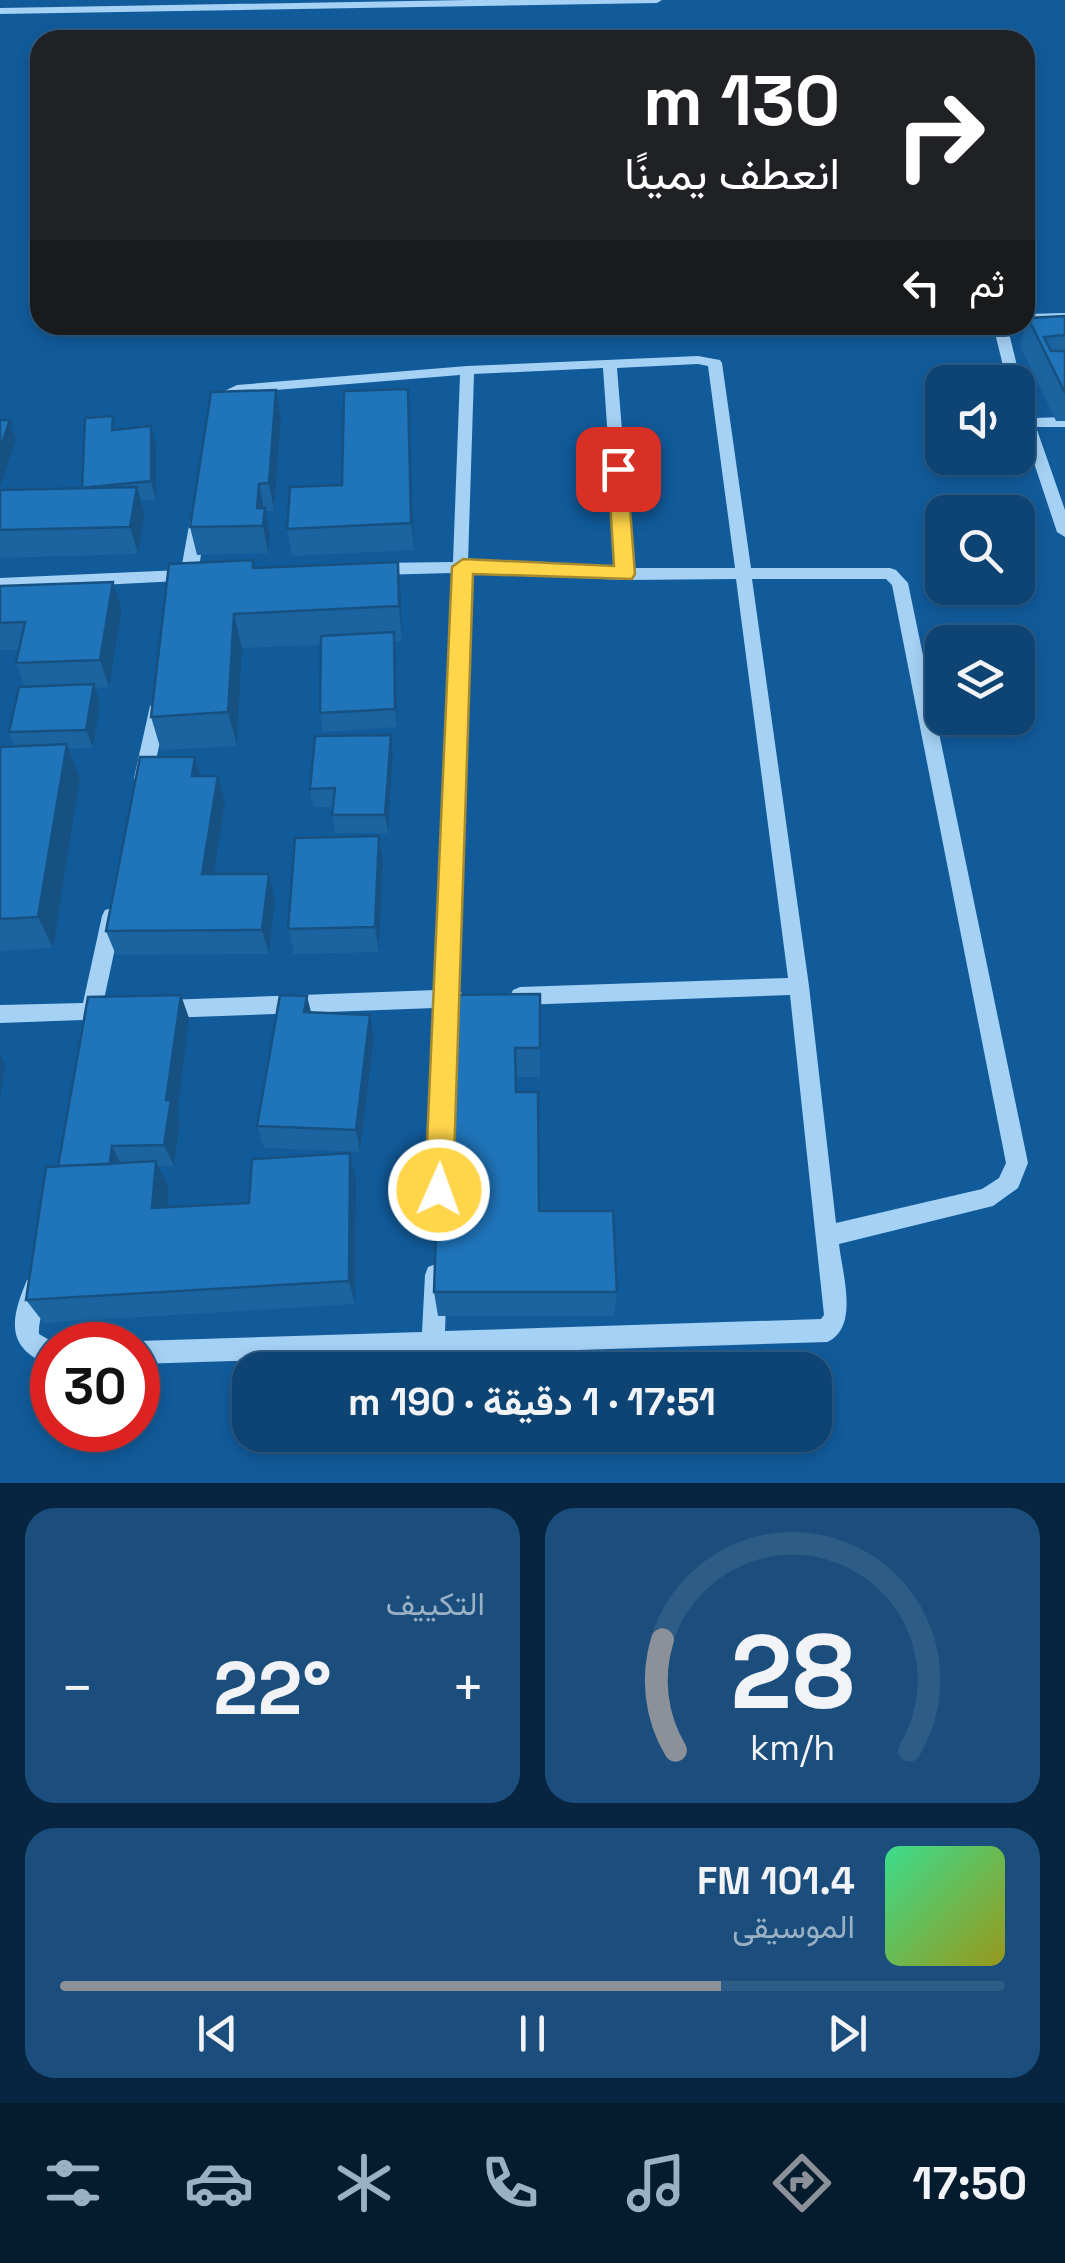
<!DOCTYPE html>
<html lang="ar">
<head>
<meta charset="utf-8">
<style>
	:root { --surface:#0d4474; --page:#1b4e7c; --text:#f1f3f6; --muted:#9ab0c5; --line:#2d5c86; --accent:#8c9099 }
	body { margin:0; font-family:"Space Grotesk",Vazirmatn,sans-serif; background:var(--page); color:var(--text); direction:rtl; height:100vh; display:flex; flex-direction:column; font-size:38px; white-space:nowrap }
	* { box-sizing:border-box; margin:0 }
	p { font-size:32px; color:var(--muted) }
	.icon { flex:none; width:55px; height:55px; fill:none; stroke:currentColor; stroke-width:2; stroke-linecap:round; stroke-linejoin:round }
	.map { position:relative; height:1483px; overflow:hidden; direction:ltr }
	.side { display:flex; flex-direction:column; gap:25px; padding:25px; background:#072540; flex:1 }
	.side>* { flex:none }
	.top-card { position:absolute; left:30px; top:30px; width:1005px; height:305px; border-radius:30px; box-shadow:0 5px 15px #0003,0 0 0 2px var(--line); direction:rtl; background:#202124; color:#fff; overflow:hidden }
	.controls { position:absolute; left:925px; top:365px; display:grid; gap:20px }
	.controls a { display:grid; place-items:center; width:110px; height:110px; border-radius:20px; background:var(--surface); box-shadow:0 5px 15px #0003,0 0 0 2px var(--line); font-size:50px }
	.speed { position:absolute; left:30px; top:1322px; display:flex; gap:20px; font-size:50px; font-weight:700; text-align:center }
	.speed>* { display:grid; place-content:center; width:130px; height:130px; border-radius:50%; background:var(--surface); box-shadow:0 5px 15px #0003,0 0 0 2px var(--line); line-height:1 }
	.speed .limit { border:15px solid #d22; background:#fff; color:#111 }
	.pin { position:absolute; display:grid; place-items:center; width:85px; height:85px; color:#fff; margin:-42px; border-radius:20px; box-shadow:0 5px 15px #0006 }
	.me { position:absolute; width:110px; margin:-55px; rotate:2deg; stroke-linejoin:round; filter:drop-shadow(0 0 8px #0008) }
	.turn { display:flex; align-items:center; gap:35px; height:210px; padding:0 30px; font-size:45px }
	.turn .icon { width:130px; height:130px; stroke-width:2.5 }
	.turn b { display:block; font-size:70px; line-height:85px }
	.then { display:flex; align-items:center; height:95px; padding:0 30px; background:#0003; gap:20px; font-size:38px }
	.big { font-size:75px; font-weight:700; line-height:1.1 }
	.side .tile { flex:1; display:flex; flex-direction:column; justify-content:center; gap:15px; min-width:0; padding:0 35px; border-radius:30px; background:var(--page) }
	.side .dial { align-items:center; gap:0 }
	.dial svg { height:260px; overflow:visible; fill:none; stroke:var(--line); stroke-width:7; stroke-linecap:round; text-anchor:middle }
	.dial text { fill:var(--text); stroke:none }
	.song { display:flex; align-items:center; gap:30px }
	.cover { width:120px; height:120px; border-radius:15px; background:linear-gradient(135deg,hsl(150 70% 55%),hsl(60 70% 35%)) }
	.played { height:10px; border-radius:5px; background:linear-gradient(90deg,var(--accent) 70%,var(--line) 70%) }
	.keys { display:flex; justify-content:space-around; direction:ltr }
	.heat { display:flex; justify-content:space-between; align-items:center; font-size:55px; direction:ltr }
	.side .tiles { flex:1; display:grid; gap:25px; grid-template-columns:1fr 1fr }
	.tile:last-child { grid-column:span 2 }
	.trip { position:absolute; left:232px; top:1352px; width:600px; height:100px; border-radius:30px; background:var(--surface); box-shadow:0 5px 15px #0003,0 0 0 2px var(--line); font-weight:700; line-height:100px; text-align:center; direction:rtl }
	.tabs { display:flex; height:160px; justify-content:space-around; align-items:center; background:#051b2e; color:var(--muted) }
	.tabs .icon { width:70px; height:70px }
	.tabs .current { color:var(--accent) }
	.tabs b { font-size:45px; color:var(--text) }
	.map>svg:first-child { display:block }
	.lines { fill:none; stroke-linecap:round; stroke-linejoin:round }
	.minor { fill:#a5d1f4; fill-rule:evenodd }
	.wall { fill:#1b64a0 }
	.shaded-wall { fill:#165182 }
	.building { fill:#1f74ba; stroke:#165182; stroke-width:2.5 }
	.route { fill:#ffd54a; stroke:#a68a30; stroke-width:2.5 }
</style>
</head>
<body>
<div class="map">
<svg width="1065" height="1483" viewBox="0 0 1065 1483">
	<rect width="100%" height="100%" fill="#115b9b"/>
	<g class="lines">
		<path class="minor" d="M468,0H662L657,3L0,14V8Z
			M1065,313V321L1025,322V314Z
			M993,325H1007L1021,382L1019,385L1007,382Z
			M698,356L720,360L722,363L751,568H890L896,570L908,583L1028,1163L1018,1188L993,1206L839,1244C842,1273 860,1328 827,1342L138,1364V1345H130L138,1341L422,1332L425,1275L428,1267L436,1264L444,1267L447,1275L445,1331L821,1319L824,1315L790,995L520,1005L513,1002L510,996L513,990L520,987L788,978L736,579L625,580L468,573L456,990L461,992L464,998L461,1004L455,1006L452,1025L445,1028L438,1025L435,1008L165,1018L158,1015L155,1009L158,1003L165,1000L436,990L452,573L376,575L368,569L376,563L453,562L460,375L240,393L228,400L225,411L218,416L211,411L216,395L237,385L467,366ZM698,364L708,366L735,568H633L617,368ZM603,368L617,568L468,562L474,374ZM752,579H886L892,585L1006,1163L999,1178L982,1189L836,1223L809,986Z
			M1018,390L1025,395L1033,418L1065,417V427H1036L1065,510V537L1057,532L1022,427L1018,423Z
			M198,515L206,520L198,575L193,587H181L179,581L0,590V578L181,570L190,520Z
			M159,699L168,706L152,778L149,783H137L134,778L150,706Z
			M112,908L119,910L122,916L103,1004L109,1011L106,1017L90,1026L82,1020L0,1023V1005L83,1003L102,916L105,910Z
			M35,1277L43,1280C50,1296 38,1316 39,1334L58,1345H52V1366C5,1349 10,1320 27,1280Z"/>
	</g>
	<path class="wall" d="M1065,316V421H1056L1020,346L1028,318Z
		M410,416L414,550L292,556L287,529L342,485Z
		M281,418L274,511H266L270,535L268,553L197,555L190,527Z
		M116,429L156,445V500L141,501L145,515L138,554L0,558V490L82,488Z
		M398,562L401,596L402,641H395L397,727L323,732L320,713L321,645L242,648L237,746L161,750L151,717L254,568Z
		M113,582L122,609L109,687L95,688L100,703L93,748L69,749L80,778L53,948L0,951V747H15L9,732L25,687L16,663L19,650H0V586Z
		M393,754L388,833H335L332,815L333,807H313L310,789Z
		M195,757L201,776L225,802L213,874H269L275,899L269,954L116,955L106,931Z
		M379,836L383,862L379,952L294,954L288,929Z
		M540,994V1077H516V1092L539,1211L617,1292L614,1316H438L434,1292L444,995Z
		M311,1013L370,1015L374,1039L360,1152L264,1148L257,1126Z
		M189,1018L177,1114L180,1122L174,1166L159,1167L169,1188L167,1207L249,1203L350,1153L356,1180L355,1304L44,1323L26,1300L58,1166Z"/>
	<path class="shaded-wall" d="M408,389L410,416L414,550L411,523Z
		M276,390L281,418L274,511L269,483Z
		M10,420L16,439L0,488V449Z
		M151,426L156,445V500L151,481Z
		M259,484L264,511L257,508Z
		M137,487L145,515L138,554L130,527Z
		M265,508L270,535L268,553L263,526Z
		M398,562L401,596L402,641L399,606Z
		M113,582L122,609L109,687L100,660Z
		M234,614L242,648L237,746L228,712Z
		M394,632L396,651L397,727L395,709Z
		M94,684L100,703L93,748L86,730Z
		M391,735L393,754L388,833L385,815Z
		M67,744L80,778L53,948L38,917Z
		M195,757L203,783L192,776Z
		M218,776L225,802L210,900L202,874Z
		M379,836L383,862L379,952L375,927Z
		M269,874L275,899L269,954L262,930Z
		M181,995L189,1018L177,1114L180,1122L174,1166L164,1145L166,1100Z
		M307,996L313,1020L304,1012Z
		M370,1015L374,1039L360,1152L356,1130Z
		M0,1055L5,1064L0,1099Z
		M112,1146L123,1168L109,1164Z
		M350,1153L356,1180L355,1304L349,1281Z
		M156,1161L169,1188L165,1234L152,1208Z"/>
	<path class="building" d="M1065,316V335L1044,337L1051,351H1065V393L1028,318Z
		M408,389L411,523L287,529L290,487L342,485L344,391Z
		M276,390L269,483L259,484L257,508H265L263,526L190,527L211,392Z
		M113,416L112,430L151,426V481L82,488L85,418Z
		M0,420H10L0,449Z
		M137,487L130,527L0,530V490Z
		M253,560V568L398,562L399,606L234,614L228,712L151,717L169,564Z
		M113,582L100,660L16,663L25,622L0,623V586Z
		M394,632L395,709L320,713L321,636Z
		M94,684L86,730L9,732L19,687Z
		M391,735L385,815H332L335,788L310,789L315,736Z
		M67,744L38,917L0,919V747Z
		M140,757H195L192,776H218L202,874H269L262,930L106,931Z
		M379,836L375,927L288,929L295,838Z
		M540,994V1048H515L516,1092H538L539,1211H613L617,1292H434L444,995Z
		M181,995L166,1100H171L164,1145L112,1146L110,1164L58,1166L88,997Z
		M280,995L307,996L304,1012L370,1015L356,1130L257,1126Z
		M350,1153L349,1281L26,1300L46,1167L156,1161L152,1208L249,1203L252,1159Z"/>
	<path class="route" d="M618,462L627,469L635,574L632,579L473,574L453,1190L449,1200L439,1204L429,1200L425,1190L452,567L463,559L614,566L608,469Z"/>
</svg>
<div class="controls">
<a><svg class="icon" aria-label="sound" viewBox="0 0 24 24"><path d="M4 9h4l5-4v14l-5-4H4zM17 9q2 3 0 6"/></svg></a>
<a><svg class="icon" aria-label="search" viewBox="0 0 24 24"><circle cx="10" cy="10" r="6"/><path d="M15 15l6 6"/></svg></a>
<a><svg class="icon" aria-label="layers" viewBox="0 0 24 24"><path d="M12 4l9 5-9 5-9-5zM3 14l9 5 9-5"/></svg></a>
</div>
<div class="speed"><div class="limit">30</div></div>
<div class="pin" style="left:618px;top:469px;background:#d93025"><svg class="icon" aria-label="arrive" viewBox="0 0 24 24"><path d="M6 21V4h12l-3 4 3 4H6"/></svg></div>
<svg class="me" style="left:439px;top:1190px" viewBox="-20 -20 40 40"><circle r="17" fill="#ffd54a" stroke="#fff" stroke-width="3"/><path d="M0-11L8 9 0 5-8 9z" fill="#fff"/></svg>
<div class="trip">17:51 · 1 دقيقة · 190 m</div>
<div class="top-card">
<div class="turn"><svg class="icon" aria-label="right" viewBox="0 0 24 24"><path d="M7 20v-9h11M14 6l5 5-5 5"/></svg><div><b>130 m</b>انعطف يمينًا</div></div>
<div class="then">ثم<svg class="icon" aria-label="left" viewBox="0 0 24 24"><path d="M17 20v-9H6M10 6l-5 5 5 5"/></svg></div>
</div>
</div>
<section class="side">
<div class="tiles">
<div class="tile dial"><svg viewBox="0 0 100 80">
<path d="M14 69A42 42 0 1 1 86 69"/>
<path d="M14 69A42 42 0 0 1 10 35" stroke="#8c9099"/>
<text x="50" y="56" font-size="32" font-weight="700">28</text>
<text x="50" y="72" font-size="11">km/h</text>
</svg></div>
<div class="tile"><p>التكييف</p>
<div class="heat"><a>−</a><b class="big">22°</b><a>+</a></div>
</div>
<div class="tile">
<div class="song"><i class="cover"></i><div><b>101.4 FM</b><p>الموسيقى</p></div></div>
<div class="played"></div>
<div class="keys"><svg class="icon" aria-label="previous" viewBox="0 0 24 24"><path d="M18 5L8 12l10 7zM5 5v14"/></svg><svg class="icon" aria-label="pause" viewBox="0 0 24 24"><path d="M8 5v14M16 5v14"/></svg><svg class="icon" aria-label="next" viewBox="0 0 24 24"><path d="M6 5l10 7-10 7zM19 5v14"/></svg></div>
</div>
</div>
</section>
<nav class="tabs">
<b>17:50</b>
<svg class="icon current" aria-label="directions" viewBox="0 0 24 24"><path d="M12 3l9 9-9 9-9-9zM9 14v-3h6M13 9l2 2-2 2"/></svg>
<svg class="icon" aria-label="music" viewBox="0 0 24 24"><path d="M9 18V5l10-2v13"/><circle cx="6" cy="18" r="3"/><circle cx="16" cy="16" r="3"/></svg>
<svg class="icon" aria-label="phone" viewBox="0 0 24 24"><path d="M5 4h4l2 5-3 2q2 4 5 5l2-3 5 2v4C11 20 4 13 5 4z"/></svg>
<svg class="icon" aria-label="climate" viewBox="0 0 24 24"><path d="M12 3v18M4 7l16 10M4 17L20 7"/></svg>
<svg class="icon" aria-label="car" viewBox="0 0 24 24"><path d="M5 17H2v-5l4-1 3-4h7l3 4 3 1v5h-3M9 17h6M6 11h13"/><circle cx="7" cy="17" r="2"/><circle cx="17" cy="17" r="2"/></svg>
<svg class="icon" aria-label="filters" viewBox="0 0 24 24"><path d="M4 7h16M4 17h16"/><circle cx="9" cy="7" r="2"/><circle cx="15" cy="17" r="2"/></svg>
</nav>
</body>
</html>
